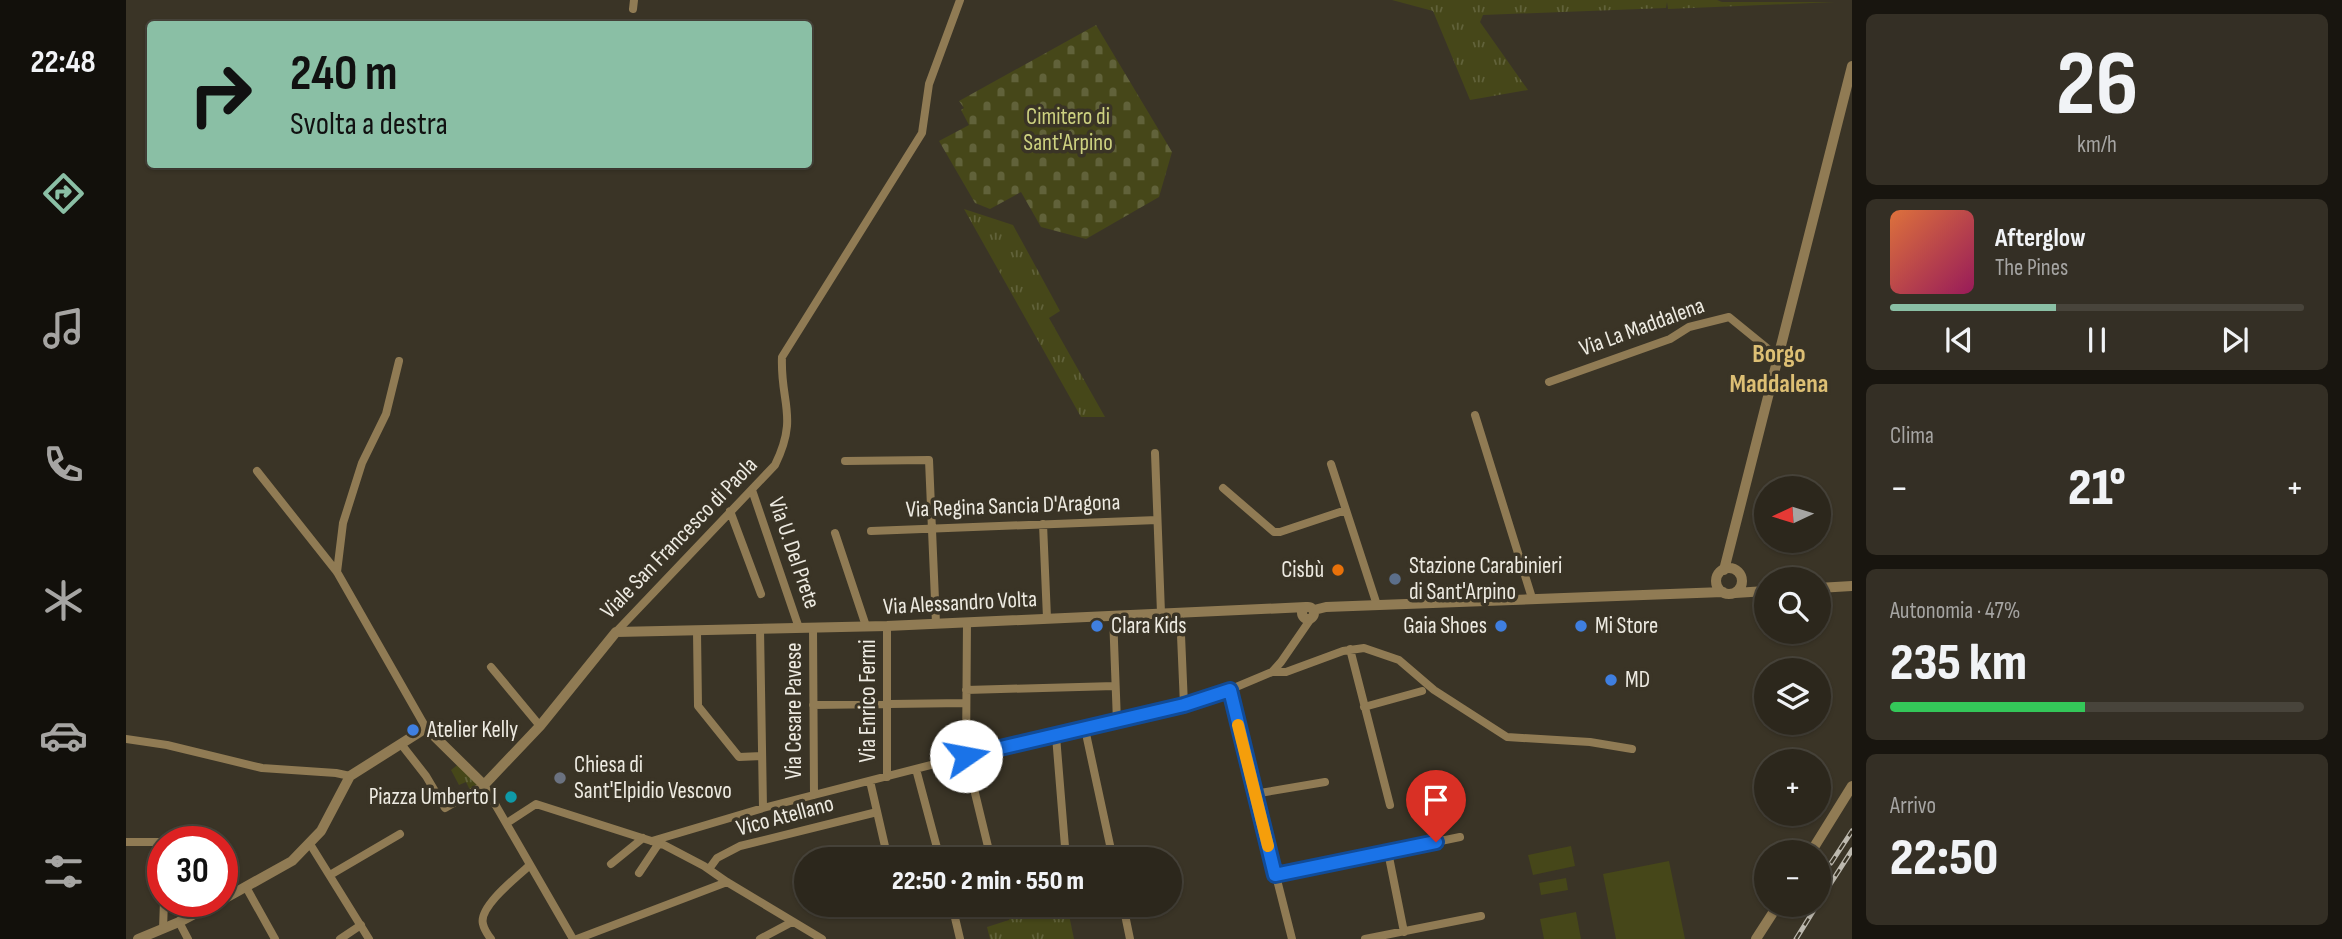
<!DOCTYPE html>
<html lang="it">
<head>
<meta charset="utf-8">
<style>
	:root { --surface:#2c271c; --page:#342f25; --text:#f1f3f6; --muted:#a6a5a3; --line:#48443b; --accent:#8abfa5 }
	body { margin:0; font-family:"Sofia Sans Condensed",sans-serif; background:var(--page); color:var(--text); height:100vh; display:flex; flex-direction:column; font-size:26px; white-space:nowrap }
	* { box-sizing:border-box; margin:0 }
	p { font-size:23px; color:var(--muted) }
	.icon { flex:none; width:38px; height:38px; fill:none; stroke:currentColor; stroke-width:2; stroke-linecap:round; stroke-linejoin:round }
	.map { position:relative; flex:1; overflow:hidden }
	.panel { display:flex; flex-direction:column; gap:14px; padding:14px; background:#18150f; width:490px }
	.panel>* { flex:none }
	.guide { position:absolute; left:21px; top:21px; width:665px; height:147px; border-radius:7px; box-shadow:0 2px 5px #0004,0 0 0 2px var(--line); background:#8abfa5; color:#111; overflow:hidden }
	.needle { width:46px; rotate:266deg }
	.controls { position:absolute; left:1628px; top:476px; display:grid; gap:14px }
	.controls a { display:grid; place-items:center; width:77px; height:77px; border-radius:50%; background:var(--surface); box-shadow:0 2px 5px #0004,0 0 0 2px var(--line); font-size:35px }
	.speed { position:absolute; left:21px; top:826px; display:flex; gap:14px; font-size:35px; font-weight:700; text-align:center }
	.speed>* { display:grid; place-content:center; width:91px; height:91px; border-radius:50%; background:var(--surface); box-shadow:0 2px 5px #0004,0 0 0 2px var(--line); line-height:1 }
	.speed .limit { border:10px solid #d22; background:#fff; color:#111 }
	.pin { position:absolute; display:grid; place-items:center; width:60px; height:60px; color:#fff; margin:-72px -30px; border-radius:50% 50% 50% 0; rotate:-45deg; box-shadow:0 0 7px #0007 }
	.pin .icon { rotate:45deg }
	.me { position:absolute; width:77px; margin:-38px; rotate:78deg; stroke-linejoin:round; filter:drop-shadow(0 0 5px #0008) }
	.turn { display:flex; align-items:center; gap:24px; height:147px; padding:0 28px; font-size:32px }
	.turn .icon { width:91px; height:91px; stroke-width:2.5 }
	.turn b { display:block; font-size:49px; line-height:60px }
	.big { font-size:52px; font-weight:800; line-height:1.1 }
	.panel .card { flex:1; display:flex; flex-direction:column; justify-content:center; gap:10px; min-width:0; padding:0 24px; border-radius:10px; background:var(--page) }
	.panel .dial { align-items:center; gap:0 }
	.dial b { font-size:91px; line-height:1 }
	.song { display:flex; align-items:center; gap:21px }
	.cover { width:84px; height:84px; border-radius:10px; background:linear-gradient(135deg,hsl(20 70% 55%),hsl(330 70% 35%)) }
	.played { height:7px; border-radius:4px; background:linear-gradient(90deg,var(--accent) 40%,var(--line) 40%) }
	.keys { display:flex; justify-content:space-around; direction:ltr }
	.heat { display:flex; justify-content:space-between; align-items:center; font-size:38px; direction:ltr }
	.charge { height:10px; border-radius:5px; background:linear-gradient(90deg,#34c759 47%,var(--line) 0) }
	.trip { position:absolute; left:668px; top:847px; width:388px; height:70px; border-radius:35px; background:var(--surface); box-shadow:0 2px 5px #0004,0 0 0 2px var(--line); font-weight:800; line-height:70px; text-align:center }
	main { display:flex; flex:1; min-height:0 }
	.menu { display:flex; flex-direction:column; width:126px; justify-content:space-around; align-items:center; background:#12100b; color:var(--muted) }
	.menu .icon { width:49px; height:49px }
	.menu .selected { color:var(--accent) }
	.menu b { font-size:32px; color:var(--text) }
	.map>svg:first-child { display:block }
	.grass { fill:url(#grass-tufts) }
	.cemetery { fill:url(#cemetery-stones) }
	.garden { fill:#464719 }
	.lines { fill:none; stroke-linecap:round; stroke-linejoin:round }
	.minor { stroke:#907b54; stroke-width:8 }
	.tertiary { stroke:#907b54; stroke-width:10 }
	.rail-casing { stroke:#bdb9af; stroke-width:5 }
	.rail { stroke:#3a3426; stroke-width:2.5; stroke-dasharray:8; stroke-linecap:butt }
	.route-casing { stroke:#114b97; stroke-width:18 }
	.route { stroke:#1a73e8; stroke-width:12 }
	.slow { stroke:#f59e0b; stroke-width:12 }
	.food-dot { fill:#e8710a; stroke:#3a3426; stroke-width:2.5 }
	.service-dot { fill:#5c6f8a; stroke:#3a3426; stroke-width:2.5 }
	.shop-dot { fill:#3f7fe0; stroke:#3a3426; stroke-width:2.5 }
	.worship-dot { fill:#6b7280; stroke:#3a3426; stroke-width:2.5 }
	.culture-dot { fill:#0f9aa8; stroke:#3a3426; stroke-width:2.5 }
	.labels { text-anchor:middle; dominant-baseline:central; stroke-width:7; stroke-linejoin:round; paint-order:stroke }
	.park-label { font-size:23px; fill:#cdd180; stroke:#3a3426 }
	.street-label { font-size:23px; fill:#edeae1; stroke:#3a3426 }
	.poi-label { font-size:23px; fill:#edeae1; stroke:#3a3426; text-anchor:start }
	.quarter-label { font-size:26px; font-weight:bold; fill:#ddbf74; stroke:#3a3426 }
</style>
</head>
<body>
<main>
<nav class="menu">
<b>22:48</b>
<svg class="icon selected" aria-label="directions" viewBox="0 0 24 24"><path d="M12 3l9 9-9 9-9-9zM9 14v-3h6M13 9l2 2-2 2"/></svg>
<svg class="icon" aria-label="music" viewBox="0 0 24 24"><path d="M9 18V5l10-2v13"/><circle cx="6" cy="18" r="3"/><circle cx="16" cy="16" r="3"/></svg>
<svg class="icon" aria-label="phone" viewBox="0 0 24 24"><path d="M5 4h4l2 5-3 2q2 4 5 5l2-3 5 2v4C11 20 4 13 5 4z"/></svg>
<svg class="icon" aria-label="climate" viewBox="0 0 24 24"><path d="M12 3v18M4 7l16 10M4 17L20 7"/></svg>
<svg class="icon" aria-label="car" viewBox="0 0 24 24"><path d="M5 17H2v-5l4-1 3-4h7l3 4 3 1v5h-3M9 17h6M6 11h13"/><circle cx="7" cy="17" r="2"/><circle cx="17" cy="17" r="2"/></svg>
<svg class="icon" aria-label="filters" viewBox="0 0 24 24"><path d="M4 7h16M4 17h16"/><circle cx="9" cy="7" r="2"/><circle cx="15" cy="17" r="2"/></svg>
</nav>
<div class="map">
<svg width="1726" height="939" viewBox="0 0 1726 939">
	<defs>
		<pattern id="grass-tufts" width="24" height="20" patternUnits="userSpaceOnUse" patternTransform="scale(1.75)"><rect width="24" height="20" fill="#464719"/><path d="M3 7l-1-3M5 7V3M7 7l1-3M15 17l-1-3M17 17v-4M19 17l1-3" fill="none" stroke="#61623a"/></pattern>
		<pattern id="cemetery-stones" width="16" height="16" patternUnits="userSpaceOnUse" patternTransform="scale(1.75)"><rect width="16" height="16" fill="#464719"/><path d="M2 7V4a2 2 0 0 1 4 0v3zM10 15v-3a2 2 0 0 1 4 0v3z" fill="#61623a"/></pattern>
	</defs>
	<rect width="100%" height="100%" fill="#3a3426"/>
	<path class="grass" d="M1266,0H1591L1596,2H1709L1542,9L1541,2L1540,8L1357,15L1354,22L1402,90L1344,100L1307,11Z
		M838,209L887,225L934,311L923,318L979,417H955Z
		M334,763L355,784L344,790L340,782L333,785L325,770Z
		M886,905H911L912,910L943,915L948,939H864L861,927L883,920Z"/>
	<path class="cemetery" d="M970,25L1046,152L1033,197L960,239L915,227L895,192L864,209L849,203L813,141L843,125L835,110L838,108L833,101Z"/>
	<path class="garden" d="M1445,846L1449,866L1407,875L1402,855Z
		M1543,861L1559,939H1490L1477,874Z
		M1440,878L1442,890L1415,895L1413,883Z
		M1450,912L1455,939H1418L1414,919Z"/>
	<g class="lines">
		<path class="minor" d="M507,9L508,0
			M1423,382L1544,339L1563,327L1603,317L1652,357
			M1349,415L1406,598
			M1029,453L1035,613
			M719,461L803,460L810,623
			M1205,464L1251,605
			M131,471L211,572L300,728
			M1097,488L1148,532H1154L1220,510
			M626,490L673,628
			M604,511L635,594
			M917,524L921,618
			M745,531L1031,520
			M709,533L740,626
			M211,572L217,523L236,463L260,414L273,361
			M1054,612L1058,705
			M987,615L991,722
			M841,622L840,756L865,859
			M761,626V777
			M687,627L688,795
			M634,629L637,808
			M490,632L649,465C673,416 654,403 656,357L796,133L803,84L834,0
			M571,632L572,706L613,757L636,756
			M1224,649L1264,805
			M365,667L414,726
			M1146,672H1160L1217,651L1238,648L1273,660L1308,690L1381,737L1464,742L1506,749
			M840,690L989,686
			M1103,690L1166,939
			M687,705L840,703
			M1238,707L1296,691
			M959,729L987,859
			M930,736L940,859
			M0,739L41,745L136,768L210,773L224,776
			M275,744L300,776L319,808L358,785L447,939
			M790,769L814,859
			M744,781L761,855
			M1128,794L1199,782
			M381,823L410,804L538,845L578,866L601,882L696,939
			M526,841L637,808L840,756L1058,705L1103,690L1146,672L1155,662L1186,617
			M0,842H37
			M184,844L243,939
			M1262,852L1278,932
			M485,864L517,838
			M583,869L591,858L614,846L751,812
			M513,873L533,843
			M204,875L274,834
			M1149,875L1334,837
			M120,887L149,939
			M826,905L834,939
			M997,905L1004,939
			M53,922L62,939
			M37,929L38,901
			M214,939L235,925
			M365,939C362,935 358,929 357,924C352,907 392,876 404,865
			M451,939L601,882
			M634,939L666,922
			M1239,939L1355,916"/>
		<path class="tertiary" d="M1590 581a13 13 0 1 1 26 0a13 13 0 1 1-26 0Z
			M1598,570L1726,66
			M1692,588L1726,586
			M1609,593L1640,591
			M1176 613a6 6 0 1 1 12 0a6 6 0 1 1-12 0Z
			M1188,610L1200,607L1597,592
			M1685,852L1726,786
			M96,900L166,861L195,831L224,776L300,728L358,785L414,726L490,632L761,626L1180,607
			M12,939L53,922L93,901
			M1630,939L1652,905"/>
		<defs>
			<path id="rail" d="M1705,863L1726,831
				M1692,903L1726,850
				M1670,939L1691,905"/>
		</defs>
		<use href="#rail" class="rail-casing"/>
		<use href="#rail" class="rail"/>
	</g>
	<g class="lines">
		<defs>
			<path id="route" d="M840,756L1058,705L1104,690L1149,875L1310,842"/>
		</defs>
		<use href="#route" class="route-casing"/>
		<use href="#route" class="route"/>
		<path class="slow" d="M1112,725L1142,846"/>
	</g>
	<circle class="food-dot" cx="1212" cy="570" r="7"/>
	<circle class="service-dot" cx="1269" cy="579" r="7"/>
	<g class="shop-dot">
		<circle cx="971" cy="626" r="7"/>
		<circle cx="1375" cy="626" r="7"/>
		<circle cx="1455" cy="626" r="7"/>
		<circle cx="1485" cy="680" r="7"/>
		<circle cx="287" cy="730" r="7"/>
	</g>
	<circle class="worship-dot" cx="434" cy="778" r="7"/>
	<circle class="culture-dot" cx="385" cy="797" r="7"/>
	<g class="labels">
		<g class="park-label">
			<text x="942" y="117">Cimitero di<tspan x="942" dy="26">Sant'Arpino</tspan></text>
		</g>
		<g class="street-label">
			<text transform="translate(1516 327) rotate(-20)">Via La Maddalena</text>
			<text transform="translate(887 506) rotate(-2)">Via Regina Sancia D'Aragona</text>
			<text transform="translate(553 538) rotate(-46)">Viale San Francesco di Paola</text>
			<text transform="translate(668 553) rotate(71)">Via U. Del Prete</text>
			<text transform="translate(834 603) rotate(-3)">Via Alessandro Volta</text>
			<text transform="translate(742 701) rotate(-90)">Via Enrico Fermi</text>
			<text transform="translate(668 711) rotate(-90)">Via Cesare Pavese</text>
			<text transform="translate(659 816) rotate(-15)">Vico Atellano</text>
		</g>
		<g class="poi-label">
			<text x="1283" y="566">Stazione Carabinieri<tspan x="1283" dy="26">di Sant'Arpino</tspan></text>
			<text x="1198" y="570" text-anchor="end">Cisbù</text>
			<text x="985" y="626">Clara Kids</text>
			<text x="1361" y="626" text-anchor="end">Gaia Shoes</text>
			<text x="1469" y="626">Mi Store</text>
			<text x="1499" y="680">MD</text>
			<text x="301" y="730">Atelier Kelly</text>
			<text x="448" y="765">Chiesa di<tspan x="448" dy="26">Sant'Elpidio Vescovo</tspan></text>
			<text x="371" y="797" text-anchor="end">Piazza Umberto I</text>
		</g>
		<g class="quarter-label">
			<text x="1653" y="354">Borgo<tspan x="1653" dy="30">Maddalena</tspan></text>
		</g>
	</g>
</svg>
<div class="controls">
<a><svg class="needle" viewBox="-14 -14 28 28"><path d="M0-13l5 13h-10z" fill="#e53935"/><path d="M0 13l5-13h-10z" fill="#a6a5a3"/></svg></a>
<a><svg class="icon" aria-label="search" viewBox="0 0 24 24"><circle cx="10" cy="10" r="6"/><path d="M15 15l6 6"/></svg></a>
<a><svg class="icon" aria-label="layers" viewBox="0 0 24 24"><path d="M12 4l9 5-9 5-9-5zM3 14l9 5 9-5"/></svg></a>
<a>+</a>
<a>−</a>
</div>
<div class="speed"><div class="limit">30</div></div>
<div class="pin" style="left:1310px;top:842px;background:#d93025"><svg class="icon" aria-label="arrive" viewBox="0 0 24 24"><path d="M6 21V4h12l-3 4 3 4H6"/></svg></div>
<svg class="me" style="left:840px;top:756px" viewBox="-20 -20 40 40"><circle r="19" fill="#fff"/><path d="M0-13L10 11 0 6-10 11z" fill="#1a73e8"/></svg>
<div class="trip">22:50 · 2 min · 550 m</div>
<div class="guide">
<div class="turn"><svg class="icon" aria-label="right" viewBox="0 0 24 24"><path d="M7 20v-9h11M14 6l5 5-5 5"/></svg><div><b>240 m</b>Svolta a destra</div></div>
</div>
</div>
<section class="panel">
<div class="card dial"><b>26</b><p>km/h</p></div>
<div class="card">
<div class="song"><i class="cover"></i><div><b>Afterglow</b><p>The Pines</p></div></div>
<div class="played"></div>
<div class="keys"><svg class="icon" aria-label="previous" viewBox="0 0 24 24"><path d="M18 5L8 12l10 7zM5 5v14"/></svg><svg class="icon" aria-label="pause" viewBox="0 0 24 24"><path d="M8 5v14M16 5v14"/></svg><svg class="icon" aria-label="next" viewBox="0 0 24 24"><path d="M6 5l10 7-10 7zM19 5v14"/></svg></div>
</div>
<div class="card"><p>Clima</p>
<div class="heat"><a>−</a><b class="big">21°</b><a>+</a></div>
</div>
<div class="card"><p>Autonomia · 47%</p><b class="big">235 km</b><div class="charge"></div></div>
<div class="card"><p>Arrivo</p><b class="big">22:50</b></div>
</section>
</main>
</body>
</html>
